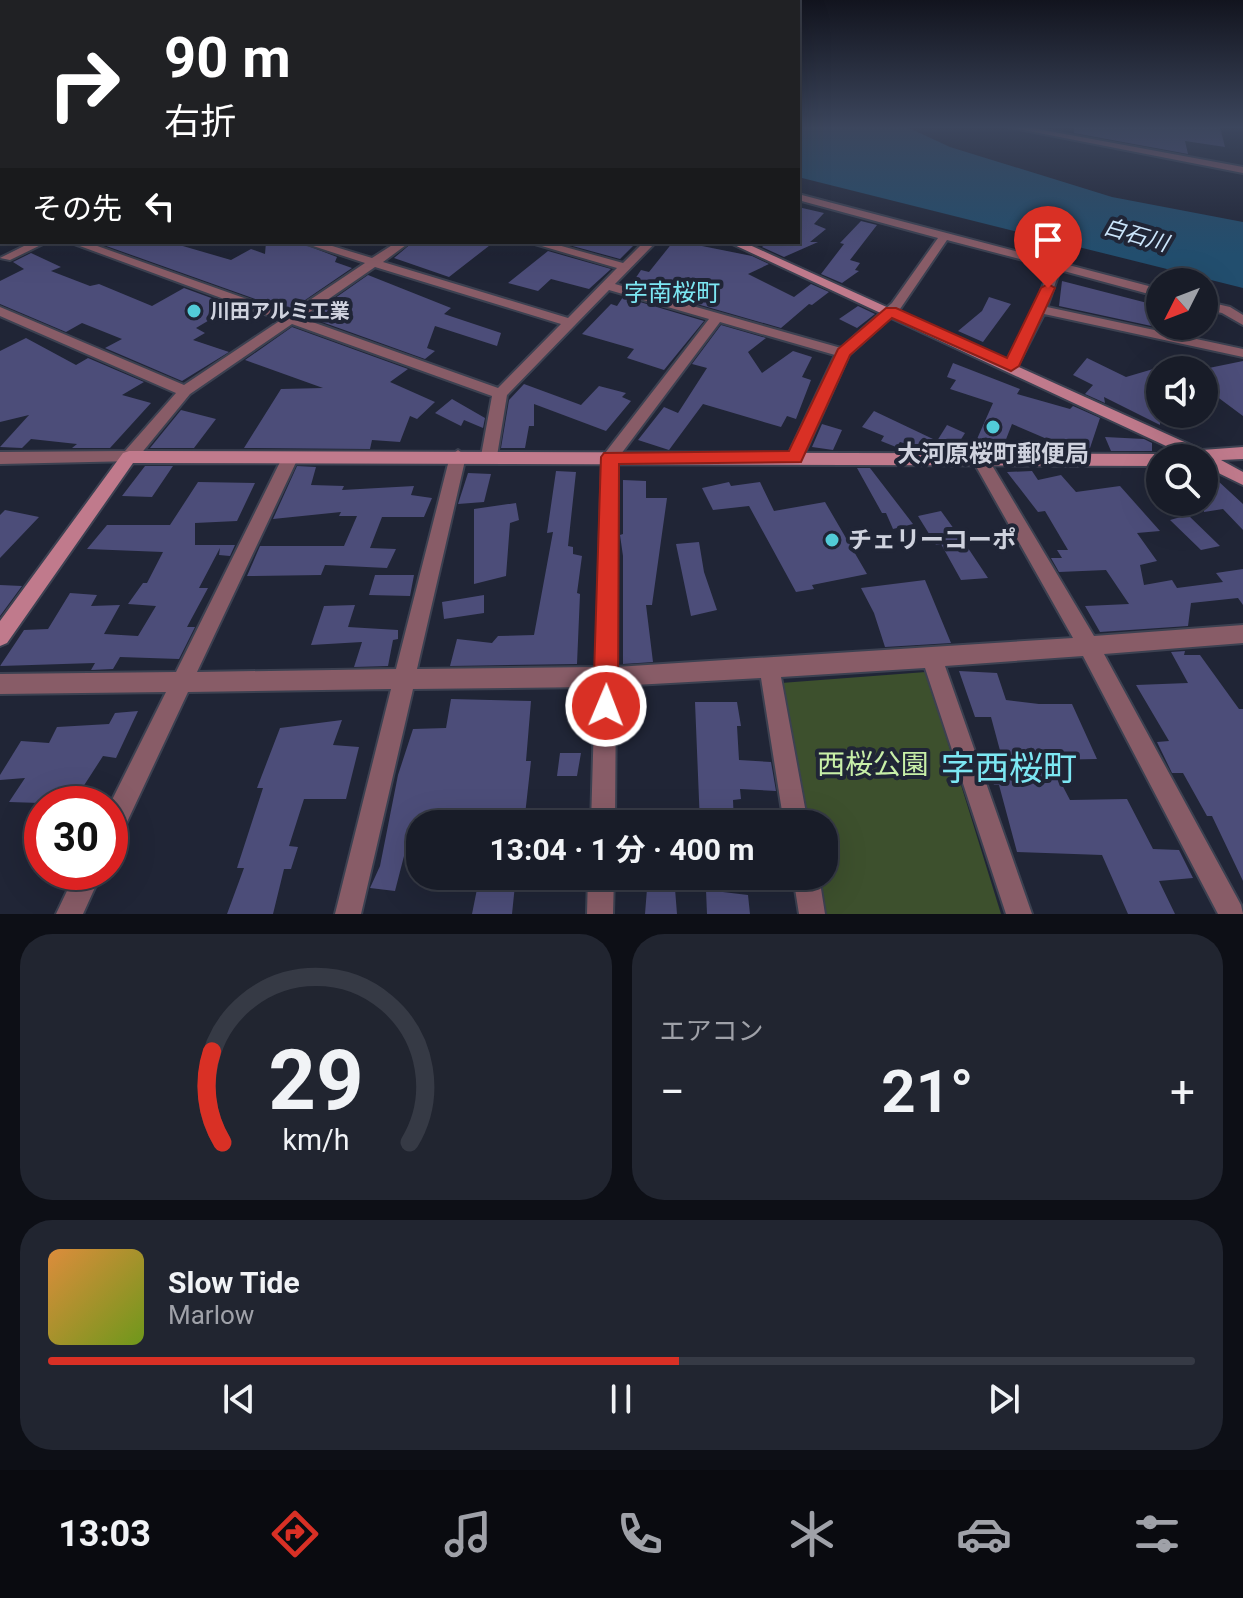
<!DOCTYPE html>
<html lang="ja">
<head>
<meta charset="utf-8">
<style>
	:root { --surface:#181c28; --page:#212530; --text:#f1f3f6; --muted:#9fa1a8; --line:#363a45; --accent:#d93025 }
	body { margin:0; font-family:Roboto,"Noto Sans JP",sans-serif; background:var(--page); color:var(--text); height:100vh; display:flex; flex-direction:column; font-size:30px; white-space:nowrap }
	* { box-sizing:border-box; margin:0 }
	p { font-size:26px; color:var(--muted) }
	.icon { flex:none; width:44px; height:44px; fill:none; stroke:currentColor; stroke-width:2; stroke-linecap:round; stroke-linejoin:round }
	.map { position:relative; height:914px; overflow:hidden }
	.sheet { display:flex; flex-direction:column; gap:20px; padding:20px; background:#0d0f16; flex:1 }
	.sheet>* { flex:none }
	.guide { position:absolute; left:0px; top:0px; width:800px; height:244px; box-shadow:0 8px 32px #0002,0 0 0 2px var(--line); background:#202124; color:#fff; overflow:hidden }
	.needle { width:52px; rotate:228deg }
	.buttons { position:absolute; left:1146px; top:268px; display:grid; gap:16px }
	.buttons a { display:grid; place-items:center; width:72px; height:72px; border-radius:50%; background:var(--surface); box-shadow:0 8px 32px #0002,0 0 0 2px var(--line); font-size:40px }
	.speed { position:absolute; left:24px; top:786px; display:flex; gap:16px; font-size:40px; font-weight:700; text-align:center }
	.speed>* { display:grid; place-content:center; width:104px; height:104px; border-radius:50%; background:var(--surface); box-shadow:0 8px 32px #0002,0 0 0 2px var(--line); line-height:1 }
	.speed .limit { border:12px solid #d22; background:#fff; color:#111 }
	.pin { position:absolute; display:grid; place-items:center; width:68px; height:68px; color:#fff; margin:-82px -34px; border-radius:50% 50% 50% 0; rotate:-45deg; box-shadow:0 0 8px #0007 }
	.pin .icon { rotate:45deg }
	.me { position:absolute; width:88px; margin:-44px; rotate:1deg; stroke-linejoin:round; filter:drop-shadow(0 0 6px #0008) }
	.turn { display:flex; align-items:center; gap:28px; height:168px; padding:0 32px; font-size:36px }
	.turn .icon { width:104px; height:104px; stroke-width:2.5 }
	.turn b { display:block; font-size:56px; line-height:68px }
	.then { display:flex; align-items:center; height:76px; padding:0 32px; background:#0003; gap:16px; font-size:30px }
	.big { font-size:60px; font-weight:700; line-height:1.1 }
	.sheet .tile { flex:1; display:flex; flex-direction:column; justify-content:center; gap:12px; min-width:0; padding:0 28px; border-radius:32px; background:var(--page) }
	.sheet .dial { align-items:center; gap:0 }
	.dial svg { height:208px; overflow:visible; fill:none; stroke:var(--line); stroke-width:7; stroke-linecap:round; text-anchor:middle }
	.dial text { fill:var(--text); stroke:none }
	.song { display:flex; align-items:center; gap:24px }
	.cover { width:96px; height:96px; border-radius:12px; background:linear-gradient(135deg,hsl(30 70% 55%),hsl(80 70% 35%)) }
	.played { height:8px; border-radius:4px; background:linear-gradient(90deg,var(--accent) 55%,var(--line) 55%) }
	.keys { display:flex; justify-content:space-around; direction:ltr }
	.heat { display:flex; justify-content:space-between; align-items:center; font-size:44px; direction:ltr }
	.sheet .tiles { flex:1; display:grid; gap:20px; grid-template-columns:1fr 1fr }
	.tile:last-child { grid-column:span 2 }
	.trip { position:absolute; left:406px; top:810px; width:432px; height:80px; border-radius:32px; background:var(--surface); box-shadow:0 8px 32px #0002,0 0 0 2px var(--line); font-weight:700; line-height:80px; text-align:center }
	.dock { display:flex; height:128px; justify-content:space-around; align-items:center; background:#0a0b10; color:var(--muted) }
	.dock .icon { width:56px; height:56px }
	.dock .current { color:var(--accent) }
	.dock b { font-size:36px; color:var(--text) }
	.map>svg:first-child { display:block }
	.green { fill:#3d502d }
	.water { fill:#224e6e }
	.building { fill:#4c4d79 }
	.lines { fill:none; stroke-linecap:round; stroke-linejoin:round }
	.street-casing { stroke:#3c4151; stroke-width:4 }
	.secondary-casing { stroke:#3c4151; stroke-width:4 }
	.street { fill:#885c67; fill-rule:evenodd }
	.secondary { fill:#c07a8c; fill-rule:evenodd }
	.route { fill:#d93025; stroke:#8d1f18; stroke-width:2 }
	.poi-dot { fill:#52cbd8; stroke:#202536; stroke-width:3 }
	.labels { text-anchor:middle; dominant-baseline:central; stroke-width:8; stroke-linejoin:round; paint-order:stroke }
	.far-poi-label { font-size:20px; font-weight:bold; fill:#cfd2de; stroke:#202536; text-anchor:start }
	.far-water-label { font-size:22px; font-style:italic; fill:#cce6fc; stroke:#202536 }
	.far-quarter-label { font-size:24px; fill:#7ce7f3; stroke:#202536 }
	.poi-label { font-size:24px; font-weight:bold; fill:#cfd2de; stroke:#202536 }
	.near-park-label { font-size:28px; fill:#c8efa8; stroke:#202536 }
	.near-quarter-label { font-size:34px; fill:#7ce7f3; stroke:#202536 }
</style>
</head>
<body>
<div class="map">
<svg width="1243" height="914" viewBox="0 0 1243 914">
	<rect width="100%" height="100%" fill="#202536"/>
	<path class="green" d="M926,672L1001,914H820L814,876H824V824H805L781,683Z"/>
	<path class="water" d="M798,127H907L950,147L1112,197L1243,222V288L798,177Z"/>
	<path class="building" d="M1074,127H1220L1225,147L1185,141L1188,154L1074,133Z
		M798,207L824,213L814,224L826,229L810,242H818L784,257L762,247L768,242H798Z
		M861,221L877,225L850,260L860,263L855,270L859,271L842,283L821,274L844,244L840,243Z
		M95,242H169L231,260L251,249L265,254L266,242H298L337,257L335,262L352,268L289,311Z
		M413,242H494L449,277L394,258Z
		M558,242H637L620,259Z
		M673,242H707L702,246L752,256L769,264L748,274L794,297L811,284L829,292L812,305L809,304L781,328L631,285L641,270L649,272Z
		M548,251L611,269L589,289L551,279L538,291L508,283Z
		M31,253L61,267L51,271L90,286L99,284L152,306L184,288L233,306L196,328L205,333L193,340L229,352L182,381L105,348L122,339L82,323L66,332L0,304V281L24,269L13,262Z
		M368,275L451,308L444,314L501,333L497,346L435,326L427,348L435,351L425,359L308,317Z
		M1062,281L1159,306L1156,327L1059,306Z
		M623,297L704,321L664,370L627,358L634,349L582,334L611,304L617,306Z
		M989,297L1011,304L983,342L958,331L982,311Z
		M858,306L875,314L857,328L839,319Z
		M721,325L766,338L748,352L762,373L793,351L812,357L802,377L811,380L796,419L787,416L781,427L703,404L669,450L638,440L664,407L678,413L707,368L692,364Z
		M292,327L408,369L390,382L435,402L417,419L410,416L400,442L372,440L370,449L244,448L281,389L323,388L245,360Z
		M26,338L76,365L88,358L144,382L122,395L151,403L110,448H72L77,444L31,439L22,448L0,447L29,415L0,422V351Z
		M1087,358L1126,377L1160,367V425L1104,397L1105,403L1085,394L1093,385L1073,375Z
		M1243,361V416L1204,387V369Z
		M953,363L1020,389L1017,394L1070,409L1073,406L1100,418L1089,451H1075L1012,424L1003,447L977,439L993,403L950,389L956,380L947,377Z
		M524,384L581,405L599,386L626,393L622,397L631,401L606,431L534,404V426H529L525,448H501L509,400Z
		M452,399L485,418L483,428L464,420L461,426L435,413Z
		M181,410L216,419L194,448H150Z
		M874,411L933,439L927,450L900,442L896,447L881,441L884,436L862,427Z
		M822,424L842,430L833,450L812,447Z
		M947,425L965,433L955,449L937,441Z
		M1105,437L1144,439L1152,443V451H1111Z
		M145,466H173L152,497L122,496Z
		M297,466L316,467L311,485L344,486L342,490L414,486L411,495L432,498L424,517H382L370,548L396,549L387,568L325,565L321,575L247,576L260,546H344L357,516H339L341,512L273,519Z
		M857,468H870L913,524L893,529L886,513H882Z
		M556,471L576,472L568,546L573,547V554L582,556L577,593L580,594L577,664L450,666L457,639L492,643L498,636L534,635L553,532L547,533Z
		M1032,471L1038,480L1061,475L1076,492L1120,486L1160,531L1137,533L1157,561L1140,565L1144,585L1172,580L1177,588L1223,582L1216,573L1243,569V605L1238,598L1191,603L1188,626L1100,632L1085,606L1129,604L1106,570L1059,572L1051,558H1062L1057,550H1068L1045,511L1038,512L1007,472Z
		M468,473L491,474L484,502L458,504Z
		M623,480L646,481V498H667L652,605H646L653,662L623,664V556L620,535L623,534Z
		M1217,480L1243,504V530L1223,509L1204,512V481Z
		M198,482L255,483L237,521L195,523V545H235L230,556L219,555L220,548L199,588H208L187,627H195L179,659L120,657L113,669L91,670L95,663L0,666L24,630L48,629L70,593L97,595L91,606L120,605L104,634L138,636L156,606L128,604L143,583H147L163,552L87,549L107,525H170Z
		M729,482L731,486L760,482L774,511L825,502L867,574L812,585L814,589L796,592L749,506L713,510L702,488Z
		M516,503L519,520L510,523L506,576L474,584V509Z
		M5,510L39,517L0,558V515Z
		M941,511L970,551L988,578L961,580L941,544L936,545L918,516Z
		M1188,515L1220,546L1201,550L1170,520Z
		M699,542L704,572L717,610L691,616L676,544Z
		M375,575H414L410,596L369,595Z
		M925,580L951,643L885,647L874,613L861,588Z
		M0,585L22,586L0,616Z
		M484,595V613L444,619L442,602Z
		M355,605L348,627L398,630V639L393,640L388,666L354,667L362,642L311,645L324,606Z
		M1185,651L1184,655H1200L1239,709H1243V881L1212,816H1207L1183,773H1172L1157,742L1169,741L1136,685L1188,683L1171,652Z
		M959,671L997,673L1006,700L1039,704H1072L1097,759L1049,760L1070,800L1127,799L1153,849L1179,850L1193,878L1159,881L1175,914H1128L1102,855L1017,852L999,785H994L983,759L1002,758L991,717H975Z
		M451,699L531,701L526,761H531L524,824H420V858L404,856L395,891L370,888L380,866L398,775L413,729L446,728Z
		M695,702H737L741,726H737L739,760L771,762L776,791L740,789L741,799L733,800L734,824H700Z
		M138,711L116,758L103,756L72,804L9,802L25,778L0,780V775L21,741L49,743L57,727L109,724L115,713Z
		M342,720L333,745L359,747L346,799H304L289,846L298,847L291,869H284L273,914H227L244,868H237L263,788H257L280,728Z
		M560,753H581L577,776H557Z
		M648,876H674L677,914H645Z
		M515,885L512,914H472L477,889Z
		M706,890L748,895L750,914H707Z"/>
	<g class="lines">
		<defs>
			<path id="street" d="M1009,127H1027L1243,167V173Z
				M798,194L1160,289V297L1060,270L1047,307L1243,349V357L1044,314L1016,369H1006L1004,366L1034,309L1050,267L947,240L900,309L849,355L803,457L795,463L787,457L835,355L720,322L618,458L616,667L1073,638L973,461L975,457H987L1094,636L1243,625V643L1104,654L1241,905L1243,914H1218L1083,656L945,666L1032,914H1006L925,668L781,677L808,824H784L761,678L616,686L615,824H591L595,687L413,689L361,914H335L391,689L188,692L119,839L110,842V804L166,692L0,694V674L176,672L282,458L290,452L298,458L197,672L396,669L450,456L458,450L466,456L417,669L596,667L602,457L709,319L609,290L507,395L497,456L489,462L481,456L492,396L292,324L190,394L135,461L0,464V452L125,451L176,393L0,316V307L184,385L281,320L69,242H86L289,314L365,263L301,242H319L372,258L397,242H410L383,262L568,318L617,268L528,242H547L623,263L644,242H656L615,284L841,348L892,303L938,238L798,200ZM375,267L561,324L498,388L301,318Z
				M0,211H2V217H0Z
				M32,242H47L10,260L0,258Z
				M1204,301L1230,307L1243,315V325L1222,313L1204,309Z
				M76,872H102L83,914H56Z
				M588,876H614L613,914H587Z
				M793,876H819L825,914H799Z"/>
			<path id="secondary" d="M728,242H743L1202,450L1243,447V459L1221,460L1243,472V485L1204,466V458H1171L1179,452Z
				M129,451L1160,454L1167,458H1160V466L133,463L7,643L0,646V621L123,453Z"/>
		</defs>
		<use href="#street" class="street-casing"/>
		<use href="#secondary" class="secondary-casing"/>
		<use href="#street" class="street"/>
		<use href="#secondary" class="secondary"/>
	</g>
	<linearGradient id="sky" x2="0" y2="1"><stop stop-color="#12141e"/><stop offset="0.5" stop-color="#3c465d"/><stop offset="1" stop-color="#3c465d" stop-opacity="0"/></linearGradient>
	<rect width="1243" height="255" fill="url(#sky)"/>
	<path class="route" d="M1048,284L1055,288L1019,366L1011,371L892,318L850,355L801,462L619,464L618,706L615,715L606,718L597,715L593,706L601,457L604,453L789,451L838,349L886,308H896L1007,358L1041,288Z"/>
	<g class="poi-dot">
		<circle cx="194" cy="311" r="8"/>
		<circle cx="993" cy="427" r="8"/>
		<circle cx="832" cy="540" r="8"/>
	</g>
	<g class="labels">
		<g class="far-poi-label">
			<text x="210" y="311">川田アルミ工業</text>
		</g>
		<g class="far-water-label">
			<text transform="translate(1136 235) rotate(16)">白石川</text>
		</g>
		<g class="far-quarter-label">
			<text x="672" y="293">字南桜町</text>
		</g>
		<g class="poi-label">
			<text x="993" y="454">大河原桜町郵便局</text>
			<text x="848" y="540" text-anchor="start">チェリーコーポ</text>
		</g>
		<g class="near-park-label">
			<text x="873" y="764">西桜公園</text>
		</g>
		<g class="near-quarter-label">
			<text x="1009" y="768">字西桜町</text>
		</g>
	</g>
</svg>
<div class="buttons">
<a><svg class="needle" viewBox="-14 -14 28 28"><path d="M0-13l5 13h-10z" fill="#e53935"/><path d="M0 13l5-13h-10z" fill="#9fa1a8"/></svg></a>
<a><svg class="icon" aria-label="sound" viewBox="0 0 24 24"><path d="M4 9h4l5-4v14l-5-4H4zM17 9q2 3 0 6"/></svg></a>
<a><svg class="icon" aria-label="search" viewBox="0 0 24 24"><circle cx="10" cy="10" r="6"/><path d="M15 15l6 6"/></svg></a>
</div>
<div class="speed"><div class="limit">30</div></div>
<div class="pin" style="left:1048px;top:288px;background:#d93025"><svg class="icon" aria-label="arrive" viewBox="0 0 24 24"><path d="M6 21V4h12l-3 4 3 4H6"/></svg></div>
<svg class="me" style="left:606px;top:706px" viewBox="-20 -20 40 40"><circle r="17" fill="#d93025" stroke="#fff" stroke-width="3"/><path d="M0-11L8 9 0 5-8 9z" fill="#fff"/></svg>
<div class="trip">13:04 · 1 分 · 400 m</div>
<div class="guide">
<div class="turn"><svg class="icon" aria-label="right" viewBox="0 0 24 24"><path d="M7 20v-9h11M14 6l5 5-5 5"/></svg><div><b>90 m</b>右折</div></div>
<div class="then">その先<svg class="icon" aria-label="left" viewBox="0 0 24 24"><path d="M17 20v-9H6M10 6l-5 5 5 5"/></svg></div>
</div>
</div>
<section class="sheet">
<div class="tiles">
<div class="tile dial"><svg viewBox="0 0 100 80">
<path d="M14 69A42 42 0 1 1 86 69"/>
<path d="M14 69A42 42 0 0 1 10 34" stroke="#d93025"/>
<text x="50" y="56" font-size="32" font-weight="700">29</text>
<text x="50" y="72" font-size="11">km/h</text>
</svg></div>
<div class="tile"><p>エアコン</p>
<div class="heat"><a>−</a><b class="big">21°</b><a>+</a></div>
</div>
<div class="tile">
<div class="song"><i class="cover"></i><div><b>Slow Tide</b><p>Marlow</p></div></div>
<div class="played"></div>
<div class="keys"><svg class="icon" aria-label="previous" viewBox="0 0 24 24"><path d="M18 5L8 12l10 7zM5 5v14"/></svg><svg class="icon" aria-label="pause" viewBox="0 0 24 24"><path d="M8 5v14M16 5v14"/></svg><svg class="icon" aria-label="next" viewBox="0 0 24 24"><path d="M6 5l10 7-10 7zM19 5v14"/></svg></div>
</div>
</div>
</section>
<nav class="dock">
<b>13:03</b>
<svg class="icon current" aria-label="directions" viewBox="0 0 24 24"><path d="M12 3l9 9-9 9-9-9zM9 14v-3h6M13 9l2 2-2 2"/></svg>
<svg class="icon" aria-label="music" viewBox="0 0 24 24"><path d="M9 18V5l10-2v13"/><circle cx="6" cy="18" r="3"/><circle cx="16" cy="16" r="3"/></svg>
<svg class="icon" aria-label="phone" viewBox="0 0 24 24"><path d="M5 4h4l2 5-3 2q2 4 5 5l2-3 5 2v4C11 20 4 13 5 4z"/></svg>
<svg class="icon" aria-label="climate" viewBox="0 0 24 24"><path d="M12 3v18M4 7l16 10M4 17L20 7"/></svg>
<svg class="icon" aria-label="car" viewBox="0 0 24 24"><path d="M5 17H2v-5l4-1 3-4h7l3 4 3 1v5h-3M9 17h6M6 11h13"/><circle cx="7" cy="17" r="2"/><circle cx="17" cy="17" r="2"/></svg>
<svg class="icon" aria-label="filters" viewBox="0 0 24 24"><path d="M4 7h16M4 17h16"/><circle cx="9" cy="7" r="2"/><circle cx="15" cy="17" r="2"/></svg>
</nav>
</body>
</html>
